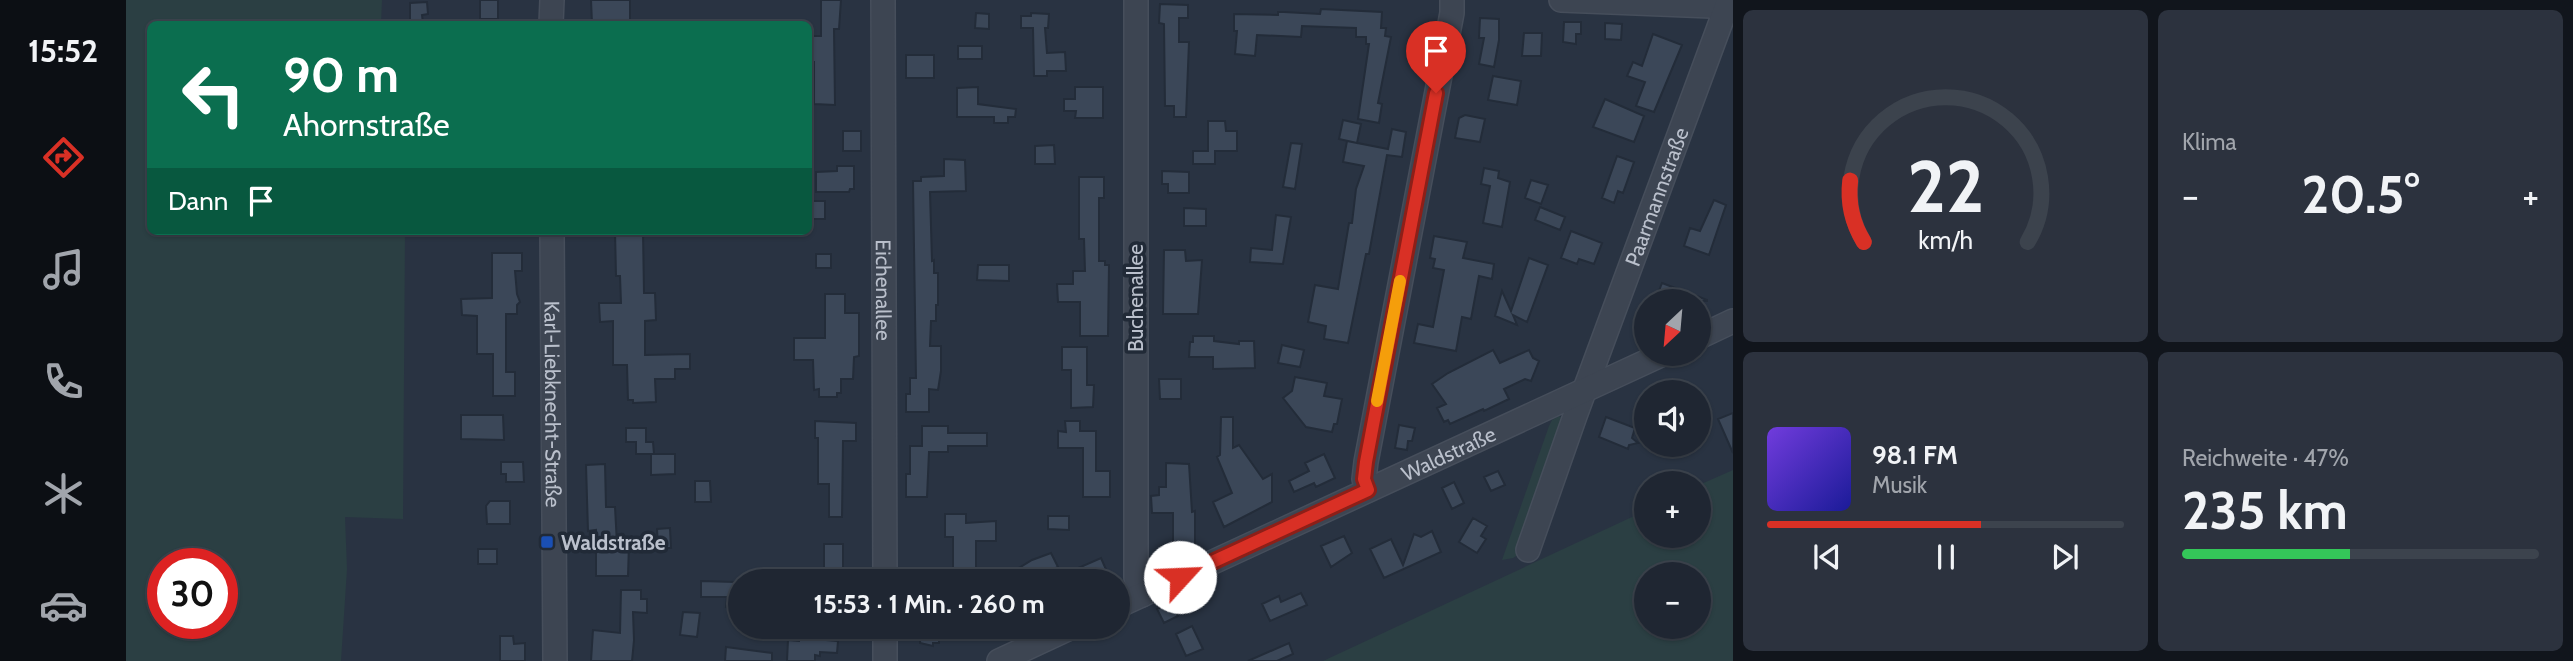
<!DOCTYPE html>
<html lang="de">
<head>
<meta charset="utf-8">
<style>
	:root { --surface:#1f2632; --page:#2c323e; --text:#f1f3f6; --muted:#a1a5ac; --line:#3c434d; --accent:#d93025 }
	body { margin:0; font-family:Cabin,sans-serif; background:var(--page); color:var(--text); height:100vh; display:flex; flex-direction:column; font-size:26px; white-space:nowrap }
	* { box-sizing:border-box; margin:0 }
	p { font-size:23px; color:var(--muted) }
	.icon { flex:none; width:38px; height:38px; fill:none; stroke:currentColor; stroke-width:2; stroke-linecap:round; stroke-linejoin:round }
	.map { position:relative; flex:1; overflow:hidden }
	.drawer { display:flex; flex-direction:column; gap:10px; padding:10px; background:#11151c; width:840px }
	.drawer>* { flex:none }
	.top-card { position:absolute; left:21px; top:21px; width:665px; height:214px; border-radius:10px; box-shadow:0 2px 5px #0004,0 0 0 2px var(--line); background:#0b6e4f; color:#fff; overflow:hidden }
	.needle { width:46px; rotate:206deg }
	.controls { position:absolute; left:1508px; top:289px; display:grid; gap:14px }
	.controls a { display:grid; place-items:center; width:77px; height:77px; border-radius:50%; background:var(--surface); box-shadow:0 2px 5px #0004,0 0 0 2px var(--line); font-size:35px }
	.speed { position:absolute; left:21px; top:548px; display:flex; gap:14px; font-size:35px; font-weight:700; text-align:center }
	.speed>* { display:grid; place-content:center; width:91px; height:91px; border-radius:50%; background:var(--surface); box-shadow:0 2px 5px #0004,0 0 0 2px var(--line); line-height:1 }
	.speed .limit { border:10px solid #d22; background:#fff; color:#111 }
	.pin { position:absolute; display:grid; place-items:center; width:60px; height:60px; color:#fff; margin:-72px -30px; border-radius:50% 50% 50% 0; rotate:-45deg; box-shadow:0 0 7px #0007 }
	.pin .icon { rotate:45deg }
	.me { position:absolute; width:77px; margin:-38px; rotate:65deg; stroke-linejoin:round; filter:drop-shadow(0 0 5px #0008) }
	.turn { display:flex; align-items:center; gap:24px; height:147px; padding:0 21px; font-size:32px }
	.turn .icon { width:91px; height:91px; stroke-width:2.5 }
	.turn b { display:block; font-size:49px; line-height:60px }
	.then { display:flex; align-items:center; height:66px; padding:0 21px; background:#0003; gap:14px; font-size:26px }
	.big { font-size:52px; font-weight:800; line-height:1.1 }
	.drawer .widget { flex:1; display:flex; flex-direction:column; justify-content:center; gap:10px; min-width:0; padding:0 24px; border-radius:10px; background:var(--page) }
	.drawer .dial { align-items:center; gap:0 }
	.dial svg { height:182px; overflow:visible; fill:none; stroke:var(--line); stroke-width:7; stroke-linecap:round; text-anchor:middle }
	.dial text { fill:var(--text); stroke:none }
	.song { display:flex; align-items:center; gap:21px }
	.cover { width:84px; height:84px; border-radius:10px; background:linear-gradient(135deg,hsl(260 70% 55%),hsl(240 70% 35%)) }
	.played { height:7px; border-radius:4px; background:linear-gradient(90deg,var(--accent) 60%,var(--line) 60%) }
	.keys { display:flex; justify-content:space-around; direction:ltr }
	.heat { display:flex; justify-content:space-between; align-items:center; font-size:38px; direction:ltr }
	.charge { height:10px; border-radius:5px; background:linear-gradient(90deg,#34c759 47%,var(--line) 0) }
	.drawer .tiles { flex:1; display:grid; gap:10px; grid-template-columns:repeat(2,1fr) }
	.trip { position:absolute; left:602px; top:569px; width:402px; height:70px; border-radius:35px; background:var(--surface); box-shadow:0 2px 5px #0004,0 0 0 2px var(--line); font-weight:800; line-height:70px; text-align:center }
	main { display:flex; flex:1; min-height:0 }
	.tabs { display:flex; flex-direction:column; width:126px; justify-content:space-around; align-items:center; background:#0c0f14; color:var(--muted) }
	.tabs .icon { width:49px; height:49px }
	.tabs .current { color:var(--accent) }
	.tabs b { font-size:32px; color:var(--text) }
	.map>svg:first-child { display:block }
	.green { fill:#2b3f43; fill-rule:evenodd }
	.building { fill:#3b4758; stroke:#232c39; stroke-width:2 }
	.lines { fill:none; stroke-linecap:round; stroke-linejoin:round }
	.minor-casing { stroke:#464e5b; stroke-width:26 }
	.minor { stroke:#3d4552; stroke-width:23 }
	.route-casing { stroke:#8d1f18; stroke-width:18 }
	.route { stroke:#d93025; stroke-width:12 }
	.slow { stroke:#f59e0b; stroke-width:12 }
	.transit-dot { fill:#1a4fb4; stroke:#212a37; stroke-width:2.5 }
	.labels { text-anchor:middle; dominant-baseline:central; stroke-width:7; stroke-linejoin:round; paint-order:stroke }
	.street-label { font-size:21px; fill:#bac0cc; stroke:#212a37 }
	.poi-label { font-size:21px; font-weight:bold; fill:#bac0cc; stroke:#212a37; text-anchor:start }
</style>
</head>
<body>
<main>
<nav class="tabs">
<b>15:52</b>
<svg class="icon current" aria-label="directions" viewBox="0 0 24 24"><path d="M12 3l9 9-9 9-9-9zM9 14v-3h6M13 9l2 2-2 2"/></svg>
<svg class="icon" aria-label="music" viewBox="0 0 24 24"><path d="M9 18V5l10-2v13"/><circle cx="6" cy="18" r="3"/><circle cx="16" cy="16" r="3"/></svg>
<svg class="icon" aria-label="phone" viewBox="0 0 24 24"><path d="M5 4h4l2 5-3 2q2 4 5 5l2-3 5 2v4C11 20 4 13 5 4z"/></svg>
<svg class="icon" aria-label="climate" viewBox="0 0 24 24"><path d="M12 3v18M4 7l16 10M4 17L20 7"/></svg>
<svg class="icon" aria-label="car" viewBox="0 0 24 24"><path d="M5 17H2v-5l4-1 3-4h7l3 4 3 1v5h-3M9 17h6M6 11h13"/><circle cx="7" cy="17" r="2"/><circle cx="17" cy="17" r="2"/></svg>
</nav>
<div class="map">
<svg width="1607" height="661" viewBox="0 0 1607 661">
	<rect width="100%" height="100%" fill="#293342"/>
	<path class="green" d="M0,0H256L255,24H24V231H279L277,519L219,517L221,569L215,661H0ZM37,564H96V623H37Z
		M1433,416L1439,420L1392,555L1387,558L1376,560L1423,426L1426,420Z
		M1607,470V661H1197L1521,510V536H1573V485ZM1521,574H1573V626H1521Z"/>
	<path class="building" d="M354,0H372V19H354Z
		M465,0H504V23H466Z
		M695,0H715L713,29H708L709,105L688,104V62H682V36H695Z
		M301,2L302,14L296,15L297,23L284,24V3Z
		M1034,4L1062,5V18H1053V42H1063L1060,117H1048V106H1039L1038,24L1033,23Z
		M1195,9L1256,12L1255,28H1260L1259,36L1265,37L1252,103L1256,104L1253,123L1232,119L1243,44H1240V37H1230V28L1176,26L1175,37L1131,35L1129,56L1109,54L1111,31H1108V14L1152,15V12H1158L1194,14Z
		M850,13L863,14V29L849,28Z
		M905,13L923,14L922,28H919L921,53L939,52L940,71H921V76H908L907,28H895V16H905Z
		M1354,18L1373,19V40L1368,67L1353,64L1358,38H1353Z
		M1438,22H1455V34H1450V44L1437,42Z
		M1479,23L1496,24L1495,40L1479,39Z
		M1398,33H1416L1415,56H1396Z
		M1527,34L1556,45L1528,112L1510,106L1519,82L1501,76L1507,62L1516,66Z
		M832,46H856V59H832Z
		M780,55H808V78H780Z
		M1367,76L1395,81L1391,105L1362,100Z
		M852,87V104L890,109L889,117H882V123H868V117H831V88Z
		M949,87H977V118H949L950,111H938V99H949Z
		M1479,99L1518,116L1508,142L1467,127Z
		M1339,115L1359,119L1354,142L1329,138L1333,118Z
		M1217,120L1235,124L1231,143L1213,139Z
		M1082,121H1099L1100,131H1111V151H1089V164H1067V151H1082Z
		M1266,129L1280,132L1276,157L1261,155L1243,254H1240L1222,343L1198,339L1200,326L1182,322L1189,285L1212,289L1223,223H1226L1230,189L1238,166L1217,162L1221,141L1262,149Z
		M717,131H735V151H717Z
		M1165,143L1176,144L1169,189L1157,187Z
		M928,145L929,164H909V146Z
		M1491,156L1508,162L1497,193L1492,191L1488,203L1476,198Z
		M818,159L839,160L840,191L804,192L806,261L808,260V273H812V305H810V321H805L804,346H815V371L812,390L803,389V412H780V394H784V378H790L787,181H795V177L818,176Z
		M711,166H728V189H724L723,192H690V172L711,171Z
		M1358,168L1373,171L1372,178L1384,182L1376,227L1357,223L1364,186L1355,184Z
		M1036,171L1063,172V193H1042V184H1036Z
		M953,177H978V198H973V261H979V265H983L982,336H954V302H932L931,284H947V271H959L958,239H953Z
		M1405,180L1422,185L1415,204L1399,198Z
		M1588,200L1600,205L1583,255L1558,246L1564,228L1574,231Z
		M682,201H699V219H682Z
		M1414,207L1439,217L1434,230L1409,220Z
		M1058,208L1080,209V226H1058Z
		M1150,215L1165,217L1157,264L1124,262L1125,248L1146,250Z
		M489,231H517L518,293H529L530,320L519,321V355L564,354V369H549V379H529L530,402L507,403V400H502L501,365H487V321L474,322L473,303H495L494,276H490Z
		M1445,231L1476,243L1468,264L1453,259L1451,264L1435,258Z
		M1308,236L1341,242L1337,258L1368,264L1366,279L1353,276L1345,319L1336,317L1330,351L1288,343L1292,324L1307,327L1318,270L1307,268L1309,259L1304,258Z
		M1038,250H1059L1060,261L1076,260L1072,314H1037Z
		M366,253H396V271H389L391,294L394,302L391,305V314H380V372H389V396H367V354H351V316L336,315L335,299L366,298Z
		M690,254H705V268H690Z
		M1403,258L1422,265L1401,322L1387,315L1391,325L1369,316L1376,291L1385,311Z
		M852,265H883V281L851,280Z
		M1536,283L1581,300V301H1529Z
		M699,294H719V313H733V356L728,357L727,379H715V393H711V397H693V389L688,390L687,360H668V338H699Z
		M1067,336H1088V341L1113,344V341H1128L1129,368L1087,369V357H1063L1064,342H1067Z
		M1156,345L1178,350L1174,367L1152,363Z
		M936,347H961V385H968L967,407L945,408V370H936Z
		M1367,350L1374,363L1403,350L1407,358L1413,361L1405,381L1399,379L1378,389L1383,399L1358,411L1357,409L1324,424L1322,420L1318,422L1311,408L1320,404L1306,384L1322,373Z
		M1169,377L1201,383L1198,396L1216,399L1211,424H1208L1206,432L1180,427L1157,398L1166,391Z
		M1033,379H1055V399H1034Z
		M1607,413V453L1592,419Z
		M335,415H377L378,440L335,439Z
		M1095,417H1107V448L1113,445L1137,479L1146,474V502L1098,527L1087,502L1106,493L1091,457L1094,455Z
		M1480,417L1509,428L1506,438L1512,443L1503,445L1502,449L1473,437Z
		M689,421L730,423V441H717L716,517H703V484H692V438H689Z
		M939,421H954V431H970V471H984V497H957V448H932V431L940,432Z
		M1273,425L1289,428L1286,441H1282L1281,450L1269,448Z
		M796,426H822V433H861V446H822V452H803L801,497H780V474H784V446H796Z
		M500,428H520V442H527L528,454H510V442H500Z
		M525,454H549V474L525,475Z
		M1198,454L1209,478L1190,487L1188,483L1168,492L1163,481L1183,471L1179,463Z
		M375,462H397L398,482H380V474H375Z
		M1040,463L1063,464L1066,512L1069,511V546H1053V542H1047V513H1026L1025,496L1033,495V487H1040Z
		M479,464L480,507H489L491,544H503L502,576H470V530L462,531L460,465Z
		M1372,471L1379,485L1365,491L1358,477Z
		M569,481H584L585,502H569Z
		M1328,482L1338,503L1326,509L1316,488Z
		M364,501H384V524H361L360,506Z
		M819,514H840V523L870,521V541H850V572L827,573V537H819Z
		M922,516H943V530L922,529Z
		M1347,518L1361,526L1355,536L1360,539L1351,553L1333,542Z
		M544,528L545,548H532L531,529Z
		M1306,531L1315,552L1258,578L1244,549L1265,539L1277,565L1288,534L1295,537Z
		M1218,536L1226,553L1205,567L1195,546Z
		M698,544H717V571H698Z
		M352,549H371V564H352Z
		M925,553L932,567L899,581L893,568L906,560Z
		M975,558L985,581H947L943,572Z
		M575,581L609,582V593L614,591V608L600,607L601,597H575Z
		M495,590H515V599H521V613L507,612L508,640L506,661H465L467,630L494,633Z
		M1175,593L1181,605L1144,621L1136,604L1153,596L1155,602Z
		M1045,602L1052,616L1038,623L1031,609Z
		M557,612L574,613L571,637L554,635Z
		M674,626H690L689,639L712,641L711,653L694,652V656L689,655V661H661L662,640L673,641Z
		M795,626H813V643H807V646L794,643Z
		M1066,626L1077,649L1060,656L1050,634Z
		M374,636H387L388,644L399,643V661H374Z
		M1163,643L1167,654L1151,661H1122Z
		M600,647L646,653V661H599Z"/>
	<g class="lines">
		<defs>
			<g id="minor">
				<path id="s1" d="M757,0L759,581"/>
				<path d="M1010,0V578L1016,595"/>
				<path d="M1435,0L1585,6L1599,12"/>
				<path d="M425,24L426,0"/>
				<path id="s2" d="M426,231L429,661"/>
				<path d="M1573,337L1607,321"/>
				<path d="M1242,490L1238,479L1240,462L1326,13V0"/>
				<path id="s3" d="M1402,550L1449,416L1603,0"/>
				<path id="s4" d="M992,606L1537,354"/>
				<path d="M759,626V661"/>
				<path d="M873,661L948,626"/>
			</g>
		</defs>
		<use href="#minor" class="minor-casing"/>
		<use href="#minor" class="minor"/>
	</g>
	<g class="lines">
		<defs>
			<path id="route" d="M1054,577L1242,490L1238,479L1240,462L1310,93"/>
		</defs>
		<use href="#route" class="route-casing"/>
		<use href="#route" class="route"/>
		<path class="slow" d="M1251,401L1274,281"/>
	</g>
	<rect class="transit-dot" x="414" y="535" width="14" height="14" rx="3.5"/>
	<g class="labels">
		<g class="street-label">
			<text stroke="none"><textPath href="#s3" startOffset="376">Paarmannstraße</textPath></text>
			<text stroke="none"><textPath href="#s1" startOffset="290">Eichenallee</textPath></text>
			<text transform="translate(1009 298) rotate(-90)">Buchenallee</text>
			<text stroke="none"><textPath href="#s2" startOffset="173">Karl-Liebknecht-Straße</textPath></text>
			<text stroke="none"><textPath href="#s4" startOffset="364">Waldstraße</textPath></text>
		</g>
		<g class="poi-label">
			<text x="435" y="542">Waldstraße</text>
		</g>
	</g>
</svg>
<div class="controls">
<a><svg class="needle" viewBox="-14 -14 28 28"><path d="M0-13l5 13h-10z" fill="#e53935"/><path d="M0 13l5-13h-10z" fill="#a1a5ac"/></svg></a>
<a><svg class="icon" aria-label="sound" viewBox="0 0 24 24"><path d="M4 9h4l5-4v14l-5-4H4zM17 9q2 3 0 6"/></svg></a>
<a>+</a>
<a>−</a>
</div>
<div class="speed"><div class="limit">30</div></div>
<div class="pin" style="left:1310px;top:93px;background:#d93025"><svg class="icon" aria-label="arrive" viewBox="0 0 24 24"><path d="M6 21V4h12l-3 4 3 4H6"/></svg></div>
<svg class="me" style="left:1054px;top:577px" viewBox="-20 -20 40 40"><circle r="19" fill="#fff"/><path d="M0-13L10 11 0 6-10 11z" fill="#d93025"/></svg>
<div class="trip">15:53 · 1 Min. · 260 m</div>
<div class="top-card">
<div class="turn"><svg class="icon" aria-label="left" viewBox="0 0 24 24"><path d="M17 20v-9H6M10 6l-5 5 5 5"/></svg><div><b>90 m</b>Ahornstraße</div></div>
<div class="then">Dann<svg class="icon" aria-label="arrive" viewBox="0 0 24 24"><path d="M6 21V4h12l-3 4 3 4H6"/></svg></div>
</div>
</div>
<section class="drawer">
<div class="tiles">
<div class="widget dial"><svg viewBox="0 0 100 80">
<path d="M14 69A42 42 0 1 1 86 69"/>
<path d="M14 69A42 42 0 0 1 8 42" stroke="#d93025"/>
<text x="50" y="56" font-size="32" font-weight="700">22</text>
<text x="50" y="72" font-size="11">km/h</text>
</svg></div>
<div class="widget"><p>Klima</p>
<div class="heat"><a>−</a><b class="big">20.5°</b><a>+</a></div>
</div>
<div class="widget">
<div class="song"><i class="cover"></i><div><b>98.1 FM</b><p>Musik</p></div></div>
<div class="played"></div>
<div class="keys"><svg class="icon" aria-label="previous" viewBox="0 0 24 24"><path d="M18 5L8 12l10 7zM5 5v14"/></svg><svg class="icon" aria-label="pause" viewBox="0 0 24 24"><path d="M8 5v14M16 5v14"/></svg><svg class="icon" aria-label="next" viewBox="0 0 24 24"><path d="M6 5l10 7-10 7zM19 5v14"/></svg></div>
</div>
<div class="widget"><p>Reichweite · 47%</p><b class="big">235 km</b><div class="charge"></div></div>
</div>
</section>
</main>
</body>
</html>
